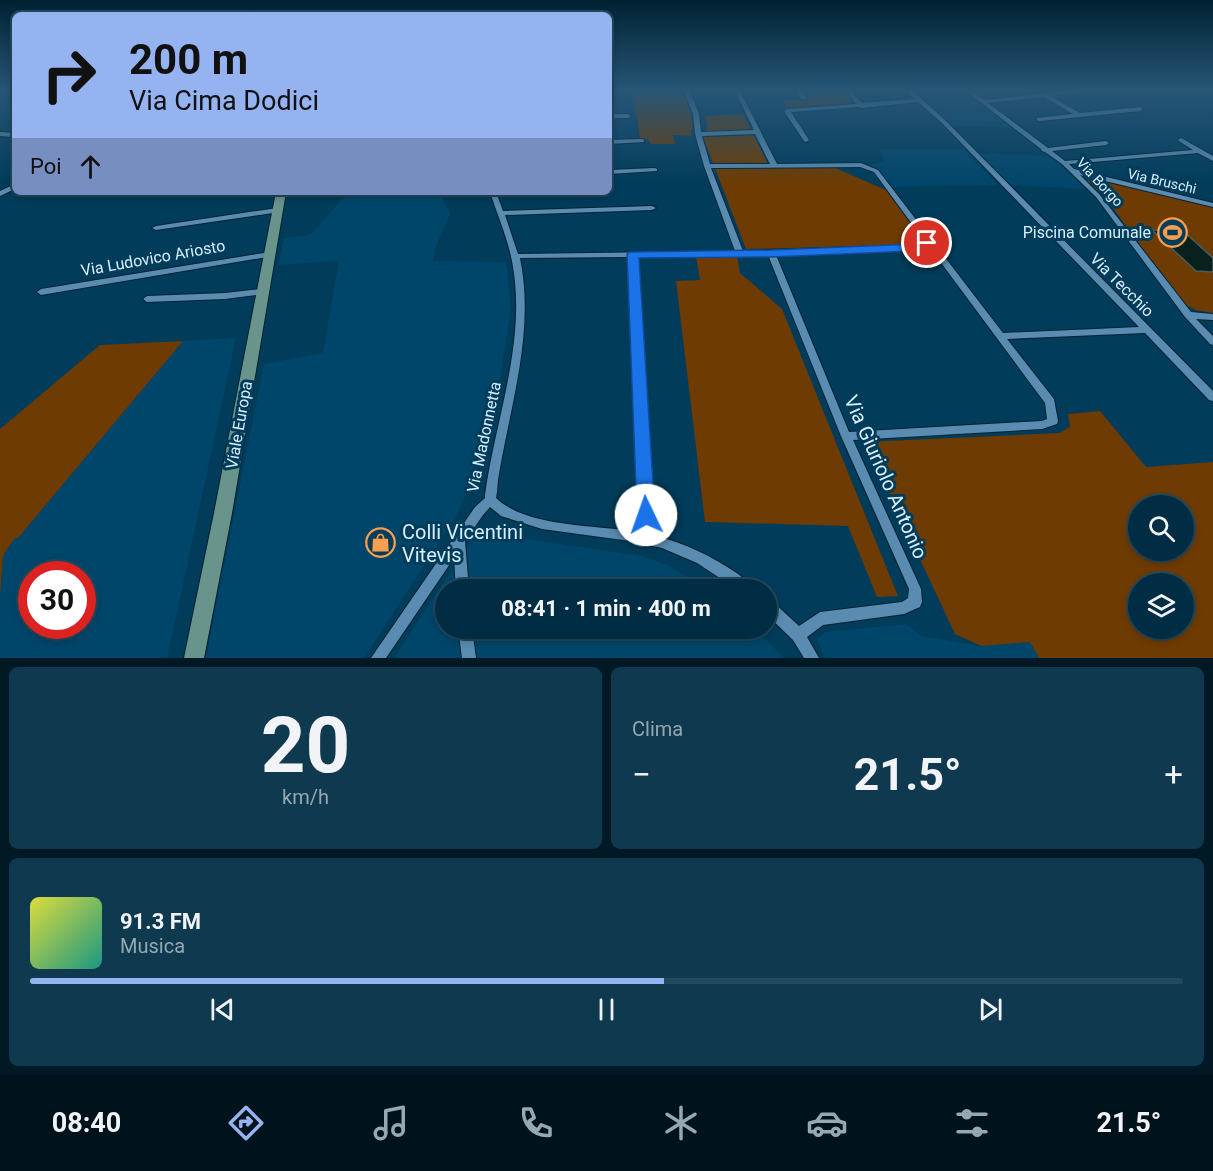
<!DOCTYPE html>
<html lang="it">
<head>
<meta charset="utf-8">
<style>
	:root { --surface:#012d44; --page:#0f394f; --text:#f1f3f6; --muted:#96a8b2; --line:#23495d; --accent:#95b2f1 }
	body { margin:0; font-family:Roboto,sans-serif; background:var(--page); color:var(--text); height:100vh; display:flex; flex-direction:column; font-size:22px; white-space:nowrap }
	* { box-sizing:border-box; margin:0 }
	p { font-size:20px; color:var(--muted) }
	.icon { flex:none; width:33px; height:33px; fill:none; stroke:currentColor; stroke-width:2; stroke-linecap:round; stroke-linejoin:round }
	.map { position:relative; height:658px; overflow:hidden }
	.side { display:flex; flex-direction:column; gap:9px; padding:9px; background:#011925; flex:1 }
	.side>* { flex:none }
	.guide { position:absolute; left:12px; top:12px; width:600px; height:183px; border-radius:9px; box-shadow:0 3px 9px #0003,0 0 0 2px var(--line); background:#95b2f1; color:#111; overflow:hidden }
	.tools { position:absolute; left:1128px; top:495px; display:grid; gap:12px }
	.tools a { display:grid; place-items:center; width:66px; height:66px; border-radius:50%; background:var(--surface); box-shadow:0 3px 9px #0003,0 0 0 2px var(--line); font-size:30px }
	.speed { position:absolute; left:18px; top:561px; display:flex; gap:12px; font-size:30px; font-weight:700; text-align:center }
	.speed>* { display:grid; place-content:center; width:78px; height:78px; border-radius:50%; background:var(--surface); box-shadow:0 3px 9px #0003,0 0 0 2px var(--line); line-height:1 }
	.speed .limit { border:9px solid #d22; background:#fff; color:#111 }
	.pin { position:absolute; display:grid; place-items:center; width:51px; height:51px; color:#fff; margin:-26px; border:3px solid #fff; border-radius:50%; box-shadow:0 2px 6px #0007 }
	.me { position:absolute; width:66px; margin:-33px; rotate:357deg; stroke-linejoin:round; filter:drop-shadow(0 0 4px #0008) }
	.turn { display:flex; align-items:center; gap:21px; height:126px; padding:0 18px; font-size:27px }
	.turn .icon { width:78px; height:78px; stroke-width:2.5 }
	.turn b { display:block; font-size:42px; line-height:51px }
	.then { display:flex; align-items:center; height:57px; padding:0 18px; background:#0003; gap:12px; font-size:22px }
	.big { font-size:45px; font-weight:700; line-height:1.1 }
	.side .widget { flex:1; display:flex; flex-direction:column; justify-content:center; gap:9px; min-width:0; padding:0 21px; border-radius:9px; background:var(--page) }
	.side .dial { align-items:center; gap:0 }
	.dial b { font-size:78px; line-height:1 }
	.song { display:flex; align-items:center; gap:18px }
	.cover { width:72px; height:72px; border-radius:9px; background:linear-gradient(135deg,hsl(60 70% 55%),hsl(170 70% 35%)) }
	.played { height:6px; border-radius:3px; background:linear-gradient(90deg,var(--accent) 55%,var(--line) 55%) }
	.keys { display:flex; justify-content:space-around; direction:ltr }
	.heat { display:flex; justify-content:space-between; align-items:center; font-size:33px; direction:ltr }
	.side .tiles { flex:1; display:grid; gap:9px; grid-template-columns:1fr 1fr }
	.widget:last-child { grid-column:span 2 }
	.trip { position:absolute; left:435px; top:579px; width:342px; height:60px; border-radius:30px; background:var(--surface); box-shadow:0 3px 9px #0003,0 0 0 2px var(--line); font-weight:700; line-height:60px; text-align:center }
	.tab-bar { display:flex; height:96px; justify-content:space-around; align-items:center; background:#00121b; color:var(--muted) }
	.tab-bar .icon { width:42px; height:42px }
	.tab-bar .current { color:var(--accent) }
	.tab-bar b { font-size:27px; color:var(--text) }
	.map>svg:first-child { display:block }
	.built { fill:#00466a; fill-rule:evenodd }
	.green { fill:#6e3b02; fill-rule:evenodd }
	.water { fill:#09211d; stroke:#475e60; stroke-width:1.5 }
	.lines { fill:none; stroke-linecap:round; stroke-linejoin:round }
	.minor-casing { stroke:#062233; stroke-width:2 }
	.secondary-casing { stroke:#062233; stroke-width:2 }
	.minor { fill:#598cb0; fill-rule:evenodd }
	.secondary { fill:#69948c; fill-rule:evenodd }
	.route { fill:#1a73e8; stroke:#114b97; stroke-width:1.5 }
	.labels { text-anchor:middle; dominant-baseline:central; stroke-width:6; stroke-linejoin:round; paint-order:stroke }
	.far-street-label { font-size:14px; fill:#d9eefe; stroke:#013c5b }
	.poi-label { font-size:16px; fill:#d9eefe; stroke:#013c5b; text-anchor:end }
	.street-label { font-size:16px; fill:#d9eefe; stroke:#013c5b }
	.near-street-label { font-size:20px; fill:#d9eefe; stroke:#013c5b }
	.near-poi-label { font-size:20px; fill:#d9eefe; stroke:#013c5b; text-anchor:start }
</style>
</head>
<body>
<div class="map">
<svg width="1213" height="658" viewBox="0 0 1213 658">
	<rect width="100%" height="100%" fill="#013c5b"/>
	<path class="built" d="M911,91H972L990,101L1006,114L1015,127L949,126Z
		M879,149H963L998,185L884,187L869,169L862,167L885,161Z
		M975,153L1050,156L1086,189L1005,185Z
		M349,192H440L450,214L435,248L433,261L506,262L511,308L493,423L471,483L456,516L364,658H206L264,364L323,353L339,261L278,265L284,238L310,235Z
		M236,338L167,658H0V596L3,555L15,538H18L183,341ZM32,574H82V626H32Z
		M483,526L513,537L642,556L667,565L708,589L446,590V628L755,629L784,658H394L474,536Z
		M906,624L921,636L981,646L1030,642L1039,658H825L817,639L825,632Z"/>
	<path class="green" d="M630,91H682C689,107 695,118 691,136L673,135L675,144H651L648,139H640L637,116Z
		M802,91H843L852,103L793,108L786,106L784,100L807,99Z
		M743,114L770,168L833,167L886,190L922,239L917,245L746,249L703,137L708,125L704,116Z
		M1094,179L1213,207V313L1196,310L1182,303L1110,204L1086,181Z
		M737,256L740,273L782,309L898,596L877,597L848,526L705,522L676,281L700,280L696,257Z
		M183,341L18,538H15L3,555L0,596V429L100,345Z
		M1100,411L1146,467L1213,462V658H1039L1030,642L981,646L955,634L865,442L1059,433L1070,427L1068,414ZM1138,506H1184V550H1138ZM1138,584H1184V628H1138Z"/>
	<path class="water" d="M1152,230H1182L1213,258V272L1196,271Z"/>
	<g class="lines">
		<defs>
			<path id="minor" d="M684,91H690L699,114L701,132L754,130L735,91H740L777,164L861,163L878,170L1003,333L1139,327L941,122L918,102L861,108L859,107L791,112L809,140L806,142L804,141L784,111L787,109L856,104L846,91H851L862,103L914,99L907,91H913L945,120L1213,391V401L1209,400L1145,333L1007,339L1054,399L1058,421L1057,424L1042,429L853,440L921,589L922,602L920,607L904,614L823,625L807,637L819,658H804L793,640L766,614V599L771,600L799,626L820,612L902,602L908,598L909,589L841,436L768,255L637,257L653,535C684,543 712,556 738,574C744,579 752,583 755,590H738L697,563L662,548L630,541L542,529L501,516L490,507L483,515L465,541L469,590H456L454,558L386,658H371L475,507L485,498V495C495,420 526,344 513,267C509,241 498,217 490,192H496L503,211L652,206L656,208L652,210L505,215L518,254L735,251L704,166L695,134L693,114ZM755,134L770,164H710L702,136ZM860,167L874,172L931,250L915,245L743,251L711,168ZM914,249L936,256L1045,403L1047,419L1042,421L849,432L776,255ZM629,257L641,532C599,525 527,528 496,498C498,490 497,482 499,474C511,403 535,331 520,258Z
				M797,91H802L806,98L805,99H801Z
				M966,91H972L984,100L1066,91H1088L1050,96L1080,113L1140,107L1143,109L1140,111L1039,121L1036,119L1037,118L1073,114L1044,97L988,103L1048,148L1106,141L1109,143L1106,145L1052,151L1065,161L1193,150L1179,141L1178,140L1181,138L1213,156V161L1198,153L1069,164L1074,169L1213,203V207L1080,175L1100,195L1191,312L1213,314V320L1196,319L1213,336V345L1210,344L1185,317L1096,197L1062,164L1045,152L1042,151L1041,149Z
				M609,114H628L631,116L628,118H609Z
				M0,132L15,133V137L0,136Z
				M642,139L644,140V142L609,144V140Z
				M655,168L657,169V171L609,174V170Z
				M15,184V189L0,196V191Z
				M277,208H280V212L156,230L152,228L156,226Z
				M270,252H273L274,254L273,256L41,295L37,292L41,289Z
				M261,289L264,290L265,292L264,294L225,299L147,302L143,299L147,296L225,293Z
				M458,628H472L476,658H462Z"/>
			<path id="secondary" d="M276,192H286L232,513L204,658H184L214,513Z"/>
		</defs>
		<use href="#minor" class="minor-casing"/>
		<use href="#secondary" class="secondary-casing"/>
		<use href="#minor" class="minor"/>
		<use href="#secondary" class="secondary"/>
	</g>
	<linearGradient id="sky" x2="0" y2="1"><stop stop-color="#012132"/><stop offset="0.49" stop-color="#275677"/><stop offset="1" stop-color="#275677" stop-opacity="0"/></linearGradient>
	<rect width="1213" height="184" fill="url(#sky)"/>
	<path class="route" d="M927,240L931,241V246L915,251L771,257L639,258L655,515L652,521L646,523L639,521L637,515L627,254L629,252L771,250L914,244Z"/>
	<defs>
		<symbol id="stadium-ring" viewBox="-11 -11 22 22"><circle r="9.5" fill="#013c5b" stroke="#fa9f4e" stroke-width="1.5"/><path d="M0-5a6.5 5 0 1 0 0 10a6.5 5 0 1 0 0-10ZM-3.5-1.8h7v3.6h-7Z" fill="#fa9f4e"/></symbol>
		<symbol id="shop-ring" viewBox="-11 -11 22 22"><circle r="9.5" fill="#013c5b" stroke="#fa9f4e" stroke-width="1.5"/><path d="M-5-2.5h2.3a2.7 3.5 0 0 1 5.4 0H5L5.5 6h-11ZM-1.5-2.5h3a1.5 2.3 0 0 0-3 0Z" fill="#fa9f4e"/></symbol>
	</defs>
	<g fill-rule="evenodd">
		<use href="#stadium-ring" x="1156" y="216" width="33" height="33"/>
		<use href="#shop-ring" x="364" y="526" width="33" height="33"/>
	</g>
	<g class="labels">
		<g class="far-street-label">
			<text transform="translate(1162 181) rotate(13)">Via Bruschi</text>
			<text transform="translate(1100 182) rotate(47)">Via Borgo</text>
		</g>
		<g class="poi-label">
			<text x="1151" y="232">Piscina Comunale</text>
		</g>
		<g class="street-label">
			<text transform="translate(153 258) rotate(-10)">Via Ludovico Ariosto</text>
			<text transform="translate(1122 285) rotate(45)">Via Tecchio</text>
			<text transform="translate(239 425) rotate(-80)">Viale Europa</text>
			<text transform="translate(484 437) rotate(-78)">Via Madonnetta</text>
		</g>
		<g class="near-street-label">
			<text transform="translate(886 477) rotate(66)">Via Giuriolo Antonio</text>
		</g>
		<g class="near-poi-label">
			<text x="402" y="532">Colli Vicentini<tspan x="402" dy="23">Vitevis</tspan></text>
		</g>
	</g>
</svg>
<div class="tools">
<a><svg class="icon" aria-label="search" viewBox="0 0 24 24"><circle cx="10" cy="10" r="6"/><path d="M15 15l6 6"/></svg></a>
<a><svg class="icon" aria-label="layers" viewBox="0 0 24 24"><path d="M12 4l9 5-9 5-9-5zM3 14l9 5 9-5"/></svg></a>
</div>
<div class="speed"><div class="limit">30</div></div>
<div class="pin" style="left:927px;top:243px;background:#d93025"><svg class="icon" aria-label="arrive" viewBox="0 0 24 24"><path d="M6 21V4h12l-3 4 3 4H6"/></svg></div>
<svg class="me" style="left:646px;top:515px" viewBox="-20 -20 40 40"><circle r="19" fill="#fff"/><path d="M0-13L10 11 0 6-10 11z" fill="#1a73e8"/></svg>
<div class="trip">08:41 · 1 min · 400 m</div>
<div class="guide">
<div class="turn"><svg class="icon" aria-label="right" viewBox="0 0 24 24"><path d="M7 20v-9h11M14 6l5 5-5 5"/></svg><div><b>200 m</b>Via Cima Dodici</div></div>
<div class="then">Poi<svg class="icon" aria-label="ahead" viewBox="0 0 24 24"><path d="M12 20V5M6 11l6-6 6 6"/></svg></div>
</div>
</div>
<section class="side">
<div class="tiles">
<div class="widget dial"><b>20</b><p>km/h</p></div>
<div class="widget"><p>Clima</p>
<div class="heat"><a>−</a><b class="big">21.5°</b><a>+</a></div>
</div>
<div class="widget">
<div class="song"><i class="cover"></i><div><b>91.3 FM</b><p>Musica</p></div></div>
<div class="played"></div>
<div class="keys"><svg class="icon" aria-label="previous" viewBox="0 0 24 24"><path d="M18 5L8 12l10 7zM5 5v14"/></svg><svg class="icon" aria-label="pause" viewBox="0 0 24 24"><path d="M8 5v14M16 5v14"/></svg><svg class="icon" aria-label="next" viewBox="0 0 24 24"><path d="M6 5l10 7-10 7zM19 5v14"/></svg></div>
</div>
</div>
</section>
<nav class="tab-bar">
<b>08:40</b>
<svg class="icon current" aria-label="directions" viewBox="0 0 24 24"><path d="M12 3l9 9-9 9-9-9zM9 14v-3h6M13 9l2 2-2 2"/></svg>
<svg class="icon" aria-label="music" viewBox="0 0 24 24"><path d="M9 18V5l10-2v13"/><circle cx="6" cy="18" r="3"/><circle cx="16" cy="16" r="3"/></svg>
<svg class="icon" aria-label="phone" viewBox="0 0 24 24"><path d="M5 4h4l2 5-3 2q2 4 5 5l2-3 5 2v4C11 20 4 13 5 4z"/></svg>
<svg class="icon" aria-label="climate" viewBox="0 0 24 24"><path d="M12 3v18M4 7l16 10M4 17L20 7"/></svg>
<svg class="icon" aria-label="car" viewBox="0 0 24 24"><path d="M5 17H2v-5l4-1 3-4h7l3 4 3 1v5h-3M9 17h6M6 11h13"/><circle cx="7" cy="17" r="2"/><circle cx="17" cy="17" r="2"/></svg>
<svg class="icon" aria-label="filters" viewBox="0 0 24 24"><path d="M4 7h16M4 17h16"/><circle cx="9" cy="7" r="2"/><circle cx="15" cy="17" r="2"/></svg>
<b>21.5°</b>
</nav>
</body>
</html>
